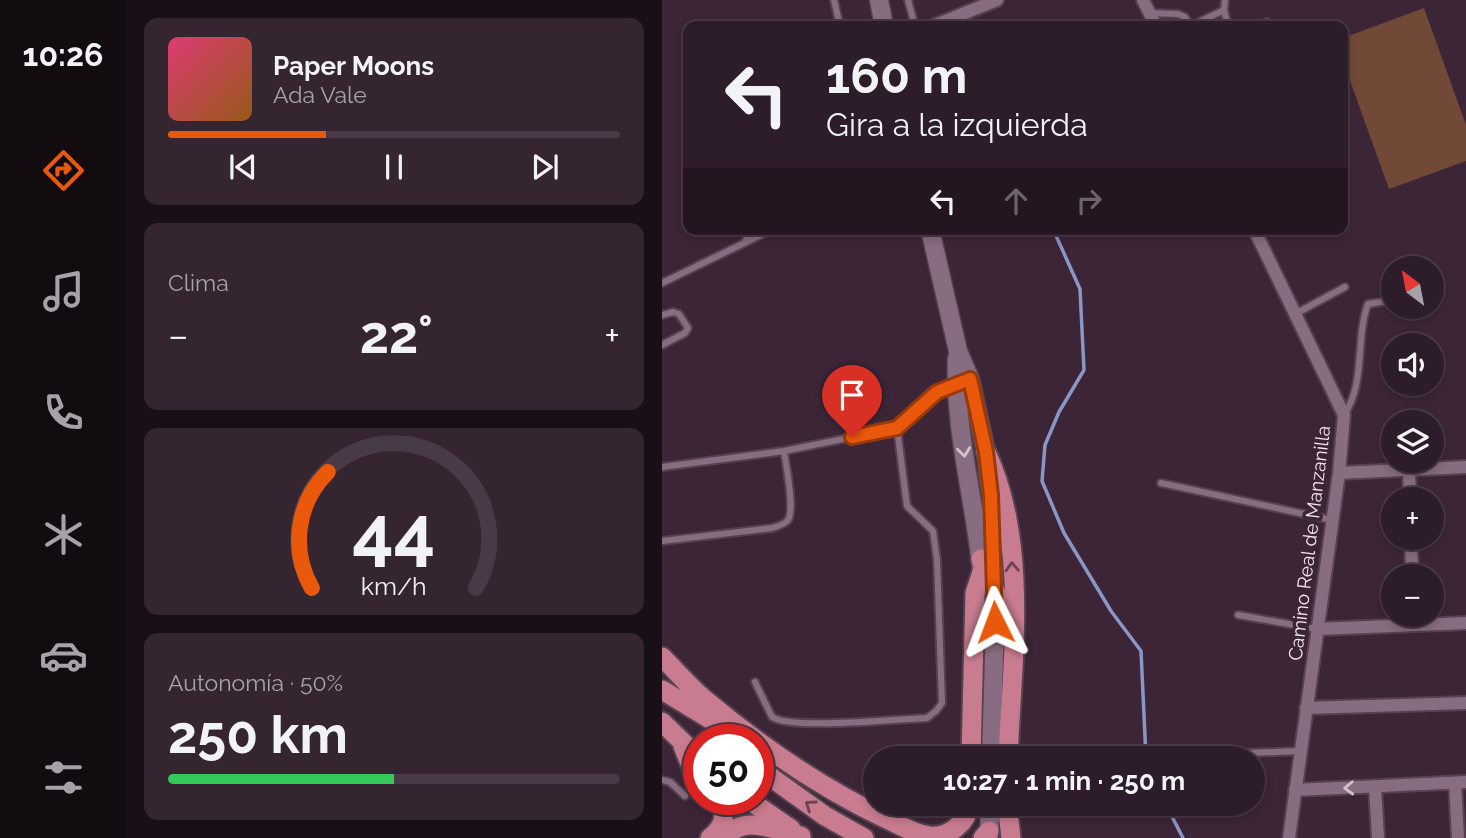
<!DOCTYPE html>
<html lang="es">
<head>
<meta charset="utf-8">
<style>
	:root { --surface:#2d1c29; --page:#352531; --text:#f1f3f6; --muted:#a7a1a8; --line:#483a46; --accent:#ea580c }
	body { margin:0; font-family:Raleway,sans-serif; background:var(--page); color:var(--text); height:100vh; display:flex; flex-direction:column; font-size:26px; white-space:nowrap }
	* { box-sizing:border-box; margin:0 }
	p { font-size:23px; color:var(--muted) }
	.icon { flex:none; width:38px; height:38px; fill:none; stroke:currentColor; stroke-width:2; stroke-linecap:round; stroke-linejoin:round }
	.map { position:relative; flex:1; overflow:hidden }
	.sheet { display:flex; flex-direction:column; gap:18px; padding:18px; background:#190f17; width:536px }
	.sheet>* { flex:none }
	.hud { position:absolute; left:21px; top:21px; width:665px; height:214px; border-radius:14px; box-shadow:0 4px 10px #0003,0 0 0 2px var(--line); background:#2d1c29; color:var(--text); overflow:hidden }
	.needle { width:46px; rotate:328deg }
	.controls { position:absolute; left:719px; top:256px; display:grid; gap:14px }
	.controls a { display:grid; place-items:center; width:63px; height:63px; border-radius:50%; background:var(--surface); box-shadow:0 4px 10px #0003,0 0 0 2px var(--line); font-size:35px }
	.speed { position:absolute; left:21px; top:724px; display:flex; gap:14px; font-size:35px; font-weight:700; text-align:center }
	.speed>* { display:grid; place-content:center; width:91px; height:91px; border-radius:50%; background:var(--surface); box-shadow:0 4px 10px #0003,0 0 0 2px var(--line); line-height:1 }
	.speed .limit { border:10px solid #d22; background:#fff; color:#111 }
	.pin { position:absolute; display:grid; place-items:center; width:60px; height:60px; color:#fff; margin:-72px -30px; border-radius:50% 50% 50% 0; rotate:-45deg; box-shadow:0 0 7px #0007 }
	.pin .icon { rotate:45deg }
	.me { position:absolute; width:77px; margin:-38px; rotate:357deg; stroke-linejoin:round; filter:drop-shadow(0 0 5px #0008) }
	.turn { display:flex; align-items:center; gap:24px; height:147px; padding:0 28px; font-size:32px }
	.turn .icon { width:91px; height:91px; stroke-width:2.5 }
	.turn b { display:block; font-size:49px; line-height:60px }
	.lanes { display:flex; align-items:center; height:66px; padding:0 28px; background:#0003; justify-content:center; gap:35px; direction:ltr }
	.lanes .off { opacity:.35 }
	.big { font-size:52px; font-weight:700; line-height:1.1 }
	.sheet .tile { flex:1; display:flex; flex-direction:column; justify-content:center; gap:10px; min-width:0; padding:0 24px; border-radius:14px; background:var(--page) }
	.sheet .dial { align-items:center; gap:0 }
	.dial svg { height:182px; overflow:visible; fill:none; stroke:var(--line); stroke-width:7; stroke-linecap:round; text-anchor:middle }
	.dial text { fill:var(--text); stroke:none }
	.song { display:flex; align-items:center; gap:21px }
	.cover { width:84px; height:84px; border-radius:10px; background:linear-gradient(135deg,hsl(340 70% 55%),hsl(30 70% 35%)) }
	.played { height:7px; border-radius:4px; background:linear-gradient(90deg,var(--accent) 35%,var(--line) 35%) }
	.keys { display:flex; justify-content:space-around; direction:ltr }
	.heat { display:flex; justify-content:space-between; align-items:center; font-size:38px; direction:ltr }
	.charge { height:10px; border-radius:5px; background:linear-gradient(90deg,#34c759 50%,var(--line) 0) }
	.trip { position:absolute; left:201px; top:746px; width:402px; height:70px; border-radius:35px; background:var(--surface); box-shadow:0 4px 10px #0003,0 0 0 2px var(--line); font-weight:700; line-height:70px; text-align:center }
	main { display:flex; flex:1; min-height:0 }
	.tabs { display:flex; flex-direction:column; width:126px; justify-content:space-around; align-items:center; background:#120b10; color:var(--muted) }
	.tabs .icon { width:49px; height:49px }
	.tabs .active { color:var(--accent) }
	.tabs b { font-size:32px; color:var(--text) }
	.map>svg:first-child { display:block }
	.green { fill:#724937 }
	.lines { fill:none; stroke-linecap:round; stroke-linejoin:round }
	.stream { stroke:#8a96c4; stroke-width:3.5 }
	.service-casing { stroke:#554150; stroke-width:10 }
	.minor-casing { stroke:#554150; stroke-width:16 }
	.secondary-casing { stroke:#554150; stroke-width:21 }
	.primary-casing { stroke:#554150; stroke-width:23 }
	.service { stroke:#886c81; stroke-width:6 }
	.minor { stroke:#886c81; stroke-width:12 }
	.secondary { stroke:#886c81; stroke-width:18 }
	.primary { stroke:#c97c8f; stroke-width:19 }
	.oneway { stroke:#d4c0ce }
	.oneway2 { stroke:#6d4356 }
	.route-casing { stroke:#983908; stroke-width:18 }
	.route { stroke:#ea580c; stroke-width:12 }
	.labels { text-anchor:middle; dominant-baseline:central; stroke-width:7; stroke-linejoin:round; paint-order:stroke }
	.street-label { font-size:19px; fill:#f4e4ef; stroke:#3c2537 }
</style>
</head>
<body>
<main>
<nav class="tabs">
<b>10:26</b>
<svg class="icon active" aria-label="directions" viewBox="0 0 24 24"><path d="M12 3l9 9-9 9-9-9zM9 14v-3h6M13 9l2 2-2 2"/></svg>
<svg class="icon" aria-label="music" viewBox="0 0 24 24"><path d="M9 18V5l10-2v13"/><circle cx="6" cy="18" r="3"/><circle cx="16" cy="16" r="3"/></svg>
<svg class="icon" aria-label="phone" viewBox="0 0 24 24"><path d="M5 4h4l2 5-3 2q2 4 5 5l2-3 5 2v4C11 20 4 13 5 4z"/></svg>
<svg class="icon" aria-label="climate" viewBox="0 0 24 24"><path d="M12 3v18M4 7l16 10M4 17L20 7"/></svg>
<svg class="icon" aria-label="car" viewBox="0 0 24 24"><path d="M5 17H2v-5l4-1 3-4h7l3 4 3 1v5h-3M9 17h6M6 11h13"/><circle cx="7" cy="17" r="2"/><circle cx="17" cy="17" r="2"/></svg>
<svg class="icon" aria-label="filters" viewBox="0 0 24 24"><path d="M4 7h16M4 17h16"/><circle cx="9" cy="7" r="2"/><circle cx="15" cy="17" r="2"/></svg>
</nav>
<section class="sheet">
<div class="tile">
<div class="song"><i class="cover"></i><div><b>Paper Moons</b><p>Ada Vale</p></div></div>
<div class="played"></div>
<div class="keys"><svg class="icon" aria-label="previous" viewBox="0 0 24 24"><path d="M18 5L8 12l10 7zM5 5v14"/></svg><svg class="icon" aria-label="pause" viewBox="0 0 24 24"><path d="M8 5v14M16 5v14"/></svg><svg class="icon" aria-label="next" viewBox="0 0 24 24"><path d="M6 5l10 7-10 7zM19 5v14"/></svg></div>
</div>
<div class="tile"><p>Clima</p>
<div class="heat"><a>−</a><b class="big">22°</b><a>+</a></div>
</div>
<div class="tile dial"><svg viewBox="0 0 100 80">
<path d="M14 69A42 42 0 1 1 86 69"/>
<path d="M14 69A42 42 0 0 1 21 18" stroke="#ea580c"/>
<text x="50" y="56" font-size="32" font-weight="700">44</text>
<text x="50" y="72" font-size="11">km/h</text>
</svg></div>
<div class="tile"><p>Autonomía · 50%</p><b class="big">250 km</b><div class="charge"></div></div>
</section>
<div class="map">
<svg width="805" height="838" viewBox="0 0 805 838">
	<rect width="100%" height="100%" fill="#3c2537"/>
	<path class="green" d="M762,8L804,125V161L727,189L681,61V38Z"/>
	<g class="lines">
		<path class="stream" d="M391,229L418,289L422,370L397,412L383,445L380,481L402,533L449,611L479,651L484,758
			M503,803L521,838"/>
		<defs>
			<path id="service" d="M172,0L178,26
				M246,0L253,26
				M562,10L566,26
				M487,13L516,14L523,17L528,26
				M605,22L607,26
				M529,26L562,10L563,0
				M83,242L89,229
				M0,283L111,229
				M633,314L683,287
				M0,315L11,312L17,314L26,328L23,333L0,345
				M682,415C704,383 693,339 706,304L732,300
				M0,467L122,451L235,428L275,392L293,385
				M499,483L670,520
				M0,541L110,528C116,526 122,525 126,520C133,510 124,465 122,451
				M576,615L655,629
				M93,682L110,717C129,730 237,719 265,718L274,711L280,703L275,560L271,531L245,506L235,428
				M535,755L638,751
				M0,780L8,782L23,796
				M347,809L392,805"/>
			<path id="minor" d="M481,0L494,26
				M271,26L335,0
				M592,229L682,415L677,473L627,838
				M747,469L748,499
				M677,473L805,467
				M749,537L750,576
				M655,629L805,623
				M644,708L805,703
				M793,783L796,838
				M713,787L716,838
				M633,790L805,782"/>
			<path id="secondary" d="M217,0L222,26
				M268,229L296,351L308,379L324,452L329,495L333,622L329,758
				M295,358C292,430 313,501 320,573
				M327,838L328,803"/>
			<path id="primary" d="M324,452C367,543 350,660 346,758
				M319,559L342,612L344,627
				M0,657C14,671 27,686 42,699C97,745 162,790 227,820C239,826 253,834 267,836C287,838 305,823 308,803
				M0,690L63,728
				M0,722L37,758
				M21,746L31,771L37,776
				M309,758L313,593L320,572
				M96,768L163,816L202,838
				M87,800L129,829
				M345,803L349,838
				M48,838C62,827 65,816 58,800
				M63,838C82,813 114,831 139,836
				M321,838L327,831"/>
		</defs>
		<use href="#service" class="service-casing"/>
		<use href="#minor" class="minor-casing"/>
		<use href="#secondary" class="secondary-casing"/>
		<use href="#primary" class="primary-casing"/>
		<use href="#service" class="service"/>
		<use href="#minor" class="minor"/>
		<use href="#secondary" class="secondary"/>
		<use href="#primary" class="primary"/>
	</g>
	<defs><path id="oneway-chevron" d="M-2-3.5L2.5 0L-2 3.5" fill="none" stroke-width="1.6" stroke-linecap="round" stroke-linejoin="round" transform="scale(1.75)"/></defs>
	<g class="oneway">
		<use href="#oneway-chevron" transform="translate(302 452) rotate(83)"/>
		<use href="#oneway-chevron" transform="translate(687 788) rotate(178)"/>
	</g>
	<g class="oneway2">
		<use href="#oneway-chevron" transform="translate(350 567) rotate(-93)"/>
		<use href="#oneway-chevron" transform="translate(148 805) rotate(-145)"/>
	</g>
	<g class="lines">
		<defs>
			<path id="route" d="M190,437L235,428L275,392L308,379L324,452L329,495L333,622"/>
		</defs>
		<use href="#route" class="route-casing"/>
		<use href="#route" class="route"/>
	</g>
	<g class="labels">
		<g class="street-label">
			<text transform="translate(647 543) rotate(-83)">Camino Real de Manzanilla</text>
		</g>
	</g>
</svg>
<div class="controls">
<a><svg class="needle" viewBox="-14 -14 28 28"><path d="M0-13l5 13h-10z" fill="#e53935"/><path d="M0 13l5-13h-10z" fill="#a7a1a8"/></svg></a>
<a><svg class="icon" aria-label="sound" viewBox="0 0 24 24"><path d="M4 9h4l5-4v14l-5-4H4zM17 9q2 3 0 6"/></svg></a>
<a><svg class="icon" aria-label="layers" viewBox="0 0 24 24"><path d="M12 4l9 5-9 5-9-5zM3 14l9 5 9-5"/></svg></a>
<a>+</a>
<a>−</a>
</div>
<div class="speed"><div class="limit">50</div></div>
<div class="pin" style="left:190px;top:437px;background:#d93025"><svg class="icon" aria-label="arrive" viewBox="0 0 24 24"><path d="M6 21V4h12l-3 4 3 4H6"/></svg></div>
<svg class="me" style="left:333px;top:622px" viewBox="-20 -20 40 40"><path d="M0-17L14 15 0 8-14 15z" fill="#ea580c" stroke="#fff" stroke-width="4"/></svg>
<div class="trip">10:27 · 1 min · 250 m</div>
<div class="hud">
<div class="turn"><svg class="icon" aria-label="left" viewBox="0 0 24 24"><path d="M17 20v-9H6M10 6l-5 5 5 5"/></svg><div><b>160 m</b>Gira a la izquierda</div></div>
<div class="lanes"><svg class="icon" aria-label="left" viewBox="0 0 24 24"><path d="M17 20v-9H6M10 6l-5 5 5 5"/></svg><svg class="icon off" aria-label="ahead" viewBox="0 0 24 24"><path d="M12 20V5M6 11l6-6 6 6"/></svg><svg class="icon off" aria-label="right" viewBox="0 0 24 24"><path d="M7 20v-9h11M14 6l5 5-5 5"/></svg></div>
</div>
</div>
</main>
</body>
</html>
